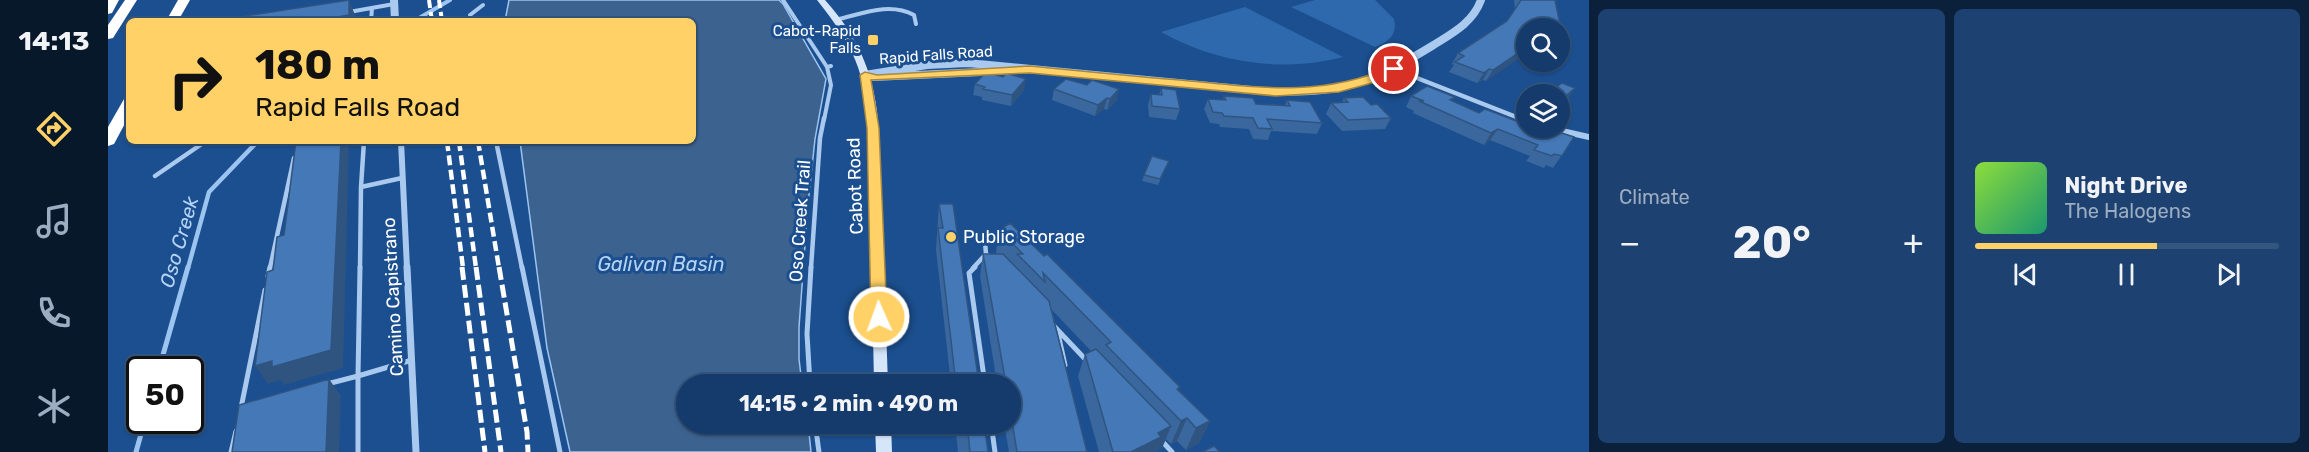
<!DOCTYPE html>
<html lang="en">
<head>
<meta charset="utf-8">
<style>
	:root { --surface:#143b6b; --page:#1d4271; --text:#f1f3f6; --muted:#9dadc1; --line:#33557e; --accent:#ffd166 }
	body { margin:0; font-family:Rubik,sans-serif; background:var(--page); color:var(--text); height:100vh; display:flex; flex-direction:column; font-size:22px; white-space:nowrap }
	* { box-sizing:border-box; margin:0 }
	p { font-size:20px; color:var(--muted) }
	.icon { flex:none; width:33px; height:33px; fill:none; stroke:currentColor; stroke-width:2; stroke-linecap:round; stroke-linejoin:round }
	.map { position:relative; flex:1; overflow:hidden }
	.sheet { display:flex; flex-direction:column; gap:9px; padding:9px; background:#0b203b; width:720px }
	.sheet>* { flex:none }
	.banner { position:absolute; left:18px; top:18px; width:570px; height:126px; border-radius:9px; box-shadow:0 2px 4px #0004,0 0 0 2px var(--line); background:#ffd166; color:#111; overflow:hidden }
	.buttons { position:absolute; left:1408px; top:18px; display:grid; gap:12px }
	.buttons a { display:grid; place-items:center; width:54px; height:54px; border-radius:50%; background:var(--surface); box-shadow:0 2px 4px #0004,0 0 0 2px var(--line); font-size:30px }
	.speed { position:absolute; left:18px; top:356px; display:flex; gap:12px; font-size:30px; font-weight:700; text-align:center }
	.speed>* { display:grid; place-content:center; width:78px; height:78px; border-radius:50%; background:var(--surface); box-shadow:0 2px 4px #0004,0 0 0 2px var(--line); line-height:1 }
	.speed .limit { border:3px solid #111; border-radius:9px; background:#fff; color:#111 }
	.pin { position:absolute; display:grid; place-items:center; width:51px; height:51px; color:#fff; margin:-26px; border:3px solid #fff; border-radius:50%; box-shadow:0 2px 6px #0007 }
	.me { position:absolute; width:66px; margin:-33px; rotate:358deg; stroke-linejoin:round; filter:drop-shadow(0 0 4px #0008) }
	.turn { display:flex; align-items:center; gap:21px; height:126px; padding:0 30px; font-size:27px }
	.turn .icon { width:78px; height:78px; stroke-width:2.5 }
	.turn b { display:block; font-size:42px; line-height:51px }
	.big { font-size:45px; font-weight:700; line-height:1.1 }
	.sheet .widget { flex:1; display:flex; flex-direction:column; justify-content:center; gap:9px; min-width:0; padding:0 21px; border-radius:9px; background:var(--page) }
	.song { display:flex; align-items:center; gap:18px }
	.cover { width:72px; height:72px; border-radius:9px; background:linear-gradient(135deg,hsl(90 70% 55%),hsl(160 70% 35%)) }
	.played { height:6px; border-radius:3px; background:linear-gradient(90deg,var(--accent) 60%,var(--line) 60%) }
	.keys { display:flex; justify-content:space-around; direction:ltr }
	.heat { display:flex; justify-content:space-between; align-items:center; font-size:33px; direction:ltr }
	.sheet .tiles { flex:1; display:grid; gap:9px; grid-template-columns:repeat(2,1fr) }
	.trip { position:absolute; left:568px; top:374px; width:345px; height:60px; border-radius:30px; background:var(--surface); box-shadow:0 2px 4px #0004,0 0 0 2px var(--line); font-weight:700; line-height:60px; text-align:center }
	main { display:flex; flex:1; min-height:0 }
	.tabs { display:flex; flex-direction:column; width:108px; justify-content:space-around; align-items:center; background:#08182b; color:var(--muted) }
	.tabs .icon { width:42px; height:42px }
	.tabs .active { color:var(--accent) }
	.tabs b { font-size:27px; color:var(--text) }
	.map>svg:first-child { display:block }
	.green { fill:#2e69ad }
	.water { fill:#3c6290; stroke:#9cc4f0; stroke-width:1.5 }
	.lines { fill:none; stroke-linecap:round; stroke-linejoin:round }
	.stream-far2 { stroke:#9cc4f0; stroke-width:4 }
	.stream-far1 { stroke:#9cc4f0; stroke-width:4.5 }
	.stream { stroke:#9cc4f0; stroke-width:5 }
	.service-far2 { stroke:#a9c9ee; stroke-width:4 }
	.service-far1 { stroke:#a9c9ee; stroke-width:4.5 }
	.service { stroke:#a9c9ee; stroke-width:5 }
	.minor-far2 { stroke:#a9c9ee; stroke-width:4.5 }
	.minor-far1 { stroke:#a9c9ee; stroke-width:6 }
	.minor { stroke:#a9c9ee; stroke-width:7 }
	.tertiary { stroke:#a9c9ee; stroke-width:8 }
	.secondary { fill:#d6e6fa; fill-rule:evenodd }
	.motorway { fill:#fff; fill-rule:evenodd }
	.rail-far2 { stroke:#fff; stroke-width:4; stroke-dasharray:8 4; stroke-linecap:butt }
	.rail-far1 { stroke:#fff; stroke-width:4.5; stroke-dasharray:10 4.5; stroke-linecap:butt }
	.rail { stroke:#fff; stroke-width:5; stroke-dasharray:13 5; stroke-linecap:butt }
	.wall { fill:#3a679d }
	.shaded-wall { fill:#305480 }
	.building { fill:#4478b7; stroke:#305480; stroke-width:1.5 }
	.route { fill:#ffd166; stroke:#a68842; stroke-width:1.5 }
	.poi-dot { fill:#ffd166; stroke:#1b4f8f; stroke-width:2 }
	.labels { text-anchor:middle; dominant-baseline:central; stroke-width:6; stroke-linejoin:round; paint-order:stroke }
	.far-poi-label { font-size:15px; fill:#fff; stroke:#1b4f8f; text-anchor:end }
	.far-street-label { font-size:15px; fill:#fff; stroke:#1b4f8f }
	.street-label { font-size:18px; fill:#fff; stroke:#1b4f8f }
	.poi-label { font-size:18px; fill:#fff; stroke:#1b4f8f; text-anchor:start }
	.water-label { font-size:20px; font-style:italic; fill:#b5d3f5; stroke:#1b4f8f }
</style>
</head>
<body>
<main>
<nav class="tabs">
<b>14:13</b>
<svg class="icon active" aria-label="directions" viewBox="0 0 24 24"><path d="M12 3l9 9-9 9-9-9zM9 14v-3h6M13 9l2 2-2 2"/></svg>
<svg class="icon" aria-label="music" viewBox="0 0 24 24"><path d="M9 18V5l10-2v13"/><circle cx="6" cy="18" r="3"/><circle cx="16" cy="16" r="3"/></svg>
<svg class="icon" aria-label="phone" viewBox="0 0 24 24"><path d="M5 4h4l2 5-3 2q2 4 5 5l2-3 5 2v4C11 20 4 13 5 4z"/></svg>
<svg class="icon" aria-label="climate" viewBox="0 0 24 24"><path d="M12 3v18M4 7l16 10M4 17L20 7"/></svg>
</nav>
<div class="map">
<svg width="1481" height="452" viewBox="0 0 1481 452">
	<rect width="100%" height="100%" fill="#1b4f8f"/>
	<path class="green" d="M1207,0H1267L1286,19C1290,35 1280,42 1267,47L1183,7Z
		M1137,7L1235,57C1174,73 1108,63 1053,32Z"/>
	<path class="water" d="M401,0H671L675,4L718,79L707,139L700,204L691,327V359L694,384H579V423H700L703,452H462L439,348L412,141H585V21H397Z"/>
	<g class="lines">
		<path class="stream-far2" d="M306,21L342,0"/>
		<path class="stream-far1" d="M80,268L101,192L150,141"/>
		<path class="stream" d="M51,369L80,267
			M28,452L37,420"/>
		<path class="service-far2" d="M675,0L719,67
			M241,12L286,4
			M731,19C756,13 782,2 806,15L808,24
			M263,21L264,8
			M364,21L362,15L375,5
			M716,120L723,85L719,67L723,66"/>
		<path class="service-far1" d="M388,141L414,268
			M47,176L98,141
			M253,187L256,141
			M877,242L878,254L881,256
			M162,268L186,158
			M252,268L253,187L294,178
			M703,268L712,138L716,118
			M865,268L878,254"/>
		<path class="service" d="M252,267L250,376L304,360
			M414,267L452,452
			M867,267L861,273L877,384
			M160,276L162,267
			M944,324L979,361
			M949,329L957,365
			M219,384L250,376V452
			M702,384L699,334L703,267
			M133,408L157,290
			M707,423L711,452
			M883,423L887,452
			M1053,440L1064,452
			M123,452L128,431"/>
		<path class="minor-far2" d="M1286,69L1416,120"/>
		<path class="minor-far1" d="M1412,118L1419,121
			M1441,128L1481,137
			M293,141L299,268"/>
		<path class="minor" d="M299,267L308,452"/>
		<path class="tertiary" d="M286,0L287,21
			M757,75L819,65L860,63L1154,91C1229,95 1260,85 1324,46C1343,34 1365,23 1373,0
			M766,77L894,71"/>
		<path class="secondary" d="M709,0H717C753,40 767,77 771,130L780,384H766L761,130C757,70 746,47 709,0Z
			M767,423H783L784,452H768Z"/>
		<path class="motorway" d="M0,0H11L4,13L0,14Z
			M17,0H29L5,38L0,39V25Z
			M70,0H82L70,21H58Z
			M21,98V116L6,144L0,146V127L16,99Z"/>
		<path class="rail-far2" d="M321,0L324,21
			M331,0L334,21"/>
		<path class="rail-far1" d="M339,141L355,268
			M351,141L368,268
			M370,141L391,268"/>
		<path class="rail" d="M354,267L377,452
			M368,267L393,452
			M391,267L419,432L420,452"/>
	</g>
	<path class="wall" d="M1406,0H1447L1378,81L1375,80L1369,83L1341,72L1346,65L1344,64L1350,53L1399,21L1407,9Z
		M958,79L1009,100L999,110L996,109L987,116L944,100L946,89Z
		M867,84L916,90L903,106L874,100V97L865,95Z
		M1053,88L1072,109L1068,120L1041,117L1040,105L1043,94L1051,95Z
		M1116,96L1148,104L1177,105L1179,100L1214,123L1209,134L1163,131L1160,140L1145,139L1141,129L1112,127L1111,124L1102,123L1096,109L1100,99L1115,100Z
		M1303,96L1344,101L1371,113L1434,131L1466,137L1445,168L1438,165L1436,168L1418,161L1422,156L1382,140L1376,145L1305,113L1306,111L1298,107Z
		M1236,98L1263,105L1283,118L1277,129L1234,131L1218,114L1223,103L1234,102Z
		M1061,161L1050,185L1034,181L1036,175Z
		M831,204L871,384H843L828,250Z
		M891,230L1071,390L1102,421L1091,443L1078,450L1069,441L1063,444L1058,439L1054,448L1047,452H991L970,376L977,354L983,351L944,310L979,452H901L896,423H903V384H889L872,276L875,254H889L888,252Z
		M847,423H876L880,452H850Z"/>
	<path class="shaded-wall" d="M241,0L247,15V21H206Z
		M1419,47V53L1378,81L1385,70Z
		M1381,69L1375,80L1369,83L1376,73Z
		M918,79L916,90L903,106L904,95Z
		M1467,88L1460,99L1452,106L1453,100Z
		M1011,89L1009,100L999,110L1002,99Z
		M999,98L996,109L987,116L990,105Z
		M1390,129L1382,140L1376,145L1383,133Z
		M233,141H241L235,368L176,385L173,380L160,384L147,366Z
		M221,379L233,396L231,452H218Z
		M1079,418L1069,441L1063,444L1073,421Z
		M1102,421L1091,443L1078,450L1088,428Z
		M1063,426L1054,448L1047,452H1023L1050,433Z"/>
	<path class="building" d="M241,0V15L206,21H105Z
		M1413,0H1447L1452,24L1445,28H1419V47L1385,70L1381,69L1376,73L1347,62L1356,56L1350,53L1399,21Z
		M878,72L895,77L898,73L918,79L904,95L875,89L877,87L867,84Z
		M958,79L979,85L984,80L1011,89L1002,99L999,98L990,105L946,89Z
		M1454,83L1467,88L1453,100H1452V94H1440Z
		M1319,86L1347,97L1342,100L1371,113L1377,109L1419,125V128H1426L1434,131L1437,128H1438L1466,137L1454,156L1446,154L1444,156L1426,150L1430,145L1390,129L1383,133L1311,101H1316L1303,96Z
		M1053,88L1068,90L1072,109L1044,106L1043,94L1054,95Z
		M1116,96L1145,98L1148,104L1182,106L1179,100L1202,102L1214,123L1159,119L1164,129L1150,128L1145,118L1116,116L1114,113L1105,112L1100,99L1118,100Z
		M1255,97L1263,105L1269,104L1283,118L1240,120L1223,103L1240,102L1236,98Z
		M188,141H233L223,350L164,367V361L147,366L159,272L165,270L169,237L176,235Z
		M1044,156L1061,161L1052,179L1036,175Z
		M831,204H845L871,384H848L830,228H835Z
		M902,223L936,256L939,254L1072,387L1069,389L1102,421L1088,428L1079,418L1073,421L998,345L1003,342L935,273L937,282L909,254H915L891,230Z
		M875,254H895L941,301L979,452H909L903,415V384H898Z
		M988,349L1063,426L1050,433L1053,437L1023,452H1005L977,354Z
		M221,379L218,452H124L131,405Z
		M853,423H876L880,452H862L860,433L854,434Z
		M1106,446L1112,452H1094Z"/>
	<path class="route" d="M922,66C972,71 1022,76 1072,80C1147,87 1211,98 1283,67L1286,66L1292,69L1264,83L1231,92L1168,96L922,73L763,80L771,128L779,317L777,321H766L763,317L759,128L752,75L757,72L769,75Z"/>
	<g class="poi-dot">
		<rect x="759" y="34" width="12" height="12" rx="3"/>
		<circle cx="843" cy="237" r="6"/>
	</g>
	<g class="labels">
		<g class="far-poi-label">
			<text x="753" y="31">Cabot-Rapid<tspan x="753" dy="17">Falls</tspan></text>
		</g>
		<g class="far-street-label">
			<text transform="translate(828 55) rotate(-4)">Rapid Falls Road</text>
		</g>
		<g class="street-label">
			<text transform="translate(747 186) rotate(-92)">Cabot Road</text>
			<text transform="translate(692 221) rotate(-86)">Oso Creek Trail</text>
			<text transform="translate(285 297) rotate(-93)">Camino Capistrano</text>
		</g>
		<g class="poi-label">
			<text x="855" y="237">Public Storage</text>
		</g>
		<g class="water-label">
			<text transform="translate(71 242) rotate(-74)">Oso Creek</text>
			<text x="553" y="264">Galivan Basin</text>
		</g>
	</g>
</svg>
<div class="buttons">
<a><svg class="icon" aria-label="search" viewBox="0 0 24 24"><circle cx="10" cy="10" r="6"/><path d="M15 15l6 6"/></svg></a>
<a><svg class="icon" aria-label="layers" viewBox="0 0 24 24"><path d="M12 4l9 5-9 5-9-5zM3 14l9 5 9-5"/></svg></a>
</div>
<div class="speed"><div class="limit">50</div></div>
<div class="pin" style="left:1286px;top:69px;background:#d93025"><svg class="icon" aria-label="arrive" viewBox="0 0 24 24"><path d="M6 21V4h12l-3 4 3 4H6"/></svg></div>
<svg class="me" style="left:771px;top:317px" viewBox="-20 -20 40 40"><circle r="17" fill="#ffd166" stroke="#fff" stroke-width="3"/><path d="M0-11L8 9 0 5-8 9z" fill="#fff"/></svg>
<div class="trip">14:15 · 2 min · 490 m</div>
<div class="banner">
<div class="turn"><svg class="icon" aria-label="right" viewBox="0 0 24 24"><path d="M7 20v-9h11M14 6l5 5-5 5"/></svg><div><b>180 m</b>Rapid Falls Road</div></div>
</div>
</div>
<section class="sheet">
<div class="tiles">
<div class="widget"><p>Climate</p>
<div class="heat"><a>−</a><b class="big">20°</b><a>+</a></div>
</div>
<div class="widget">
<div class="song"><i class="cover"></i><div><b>Night Drive</b><p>The Halogens</p></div></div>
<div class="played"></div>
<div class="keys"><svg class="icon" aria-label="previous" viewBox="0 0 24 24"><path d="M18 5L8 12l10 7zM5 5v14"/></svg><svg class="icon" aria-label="pause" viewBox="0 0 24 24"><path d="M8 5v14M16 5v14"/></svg><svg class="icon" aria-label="next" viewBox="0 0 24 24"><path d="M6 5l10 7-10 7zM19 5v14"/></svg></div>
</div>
</div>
</section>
</main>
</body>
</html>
